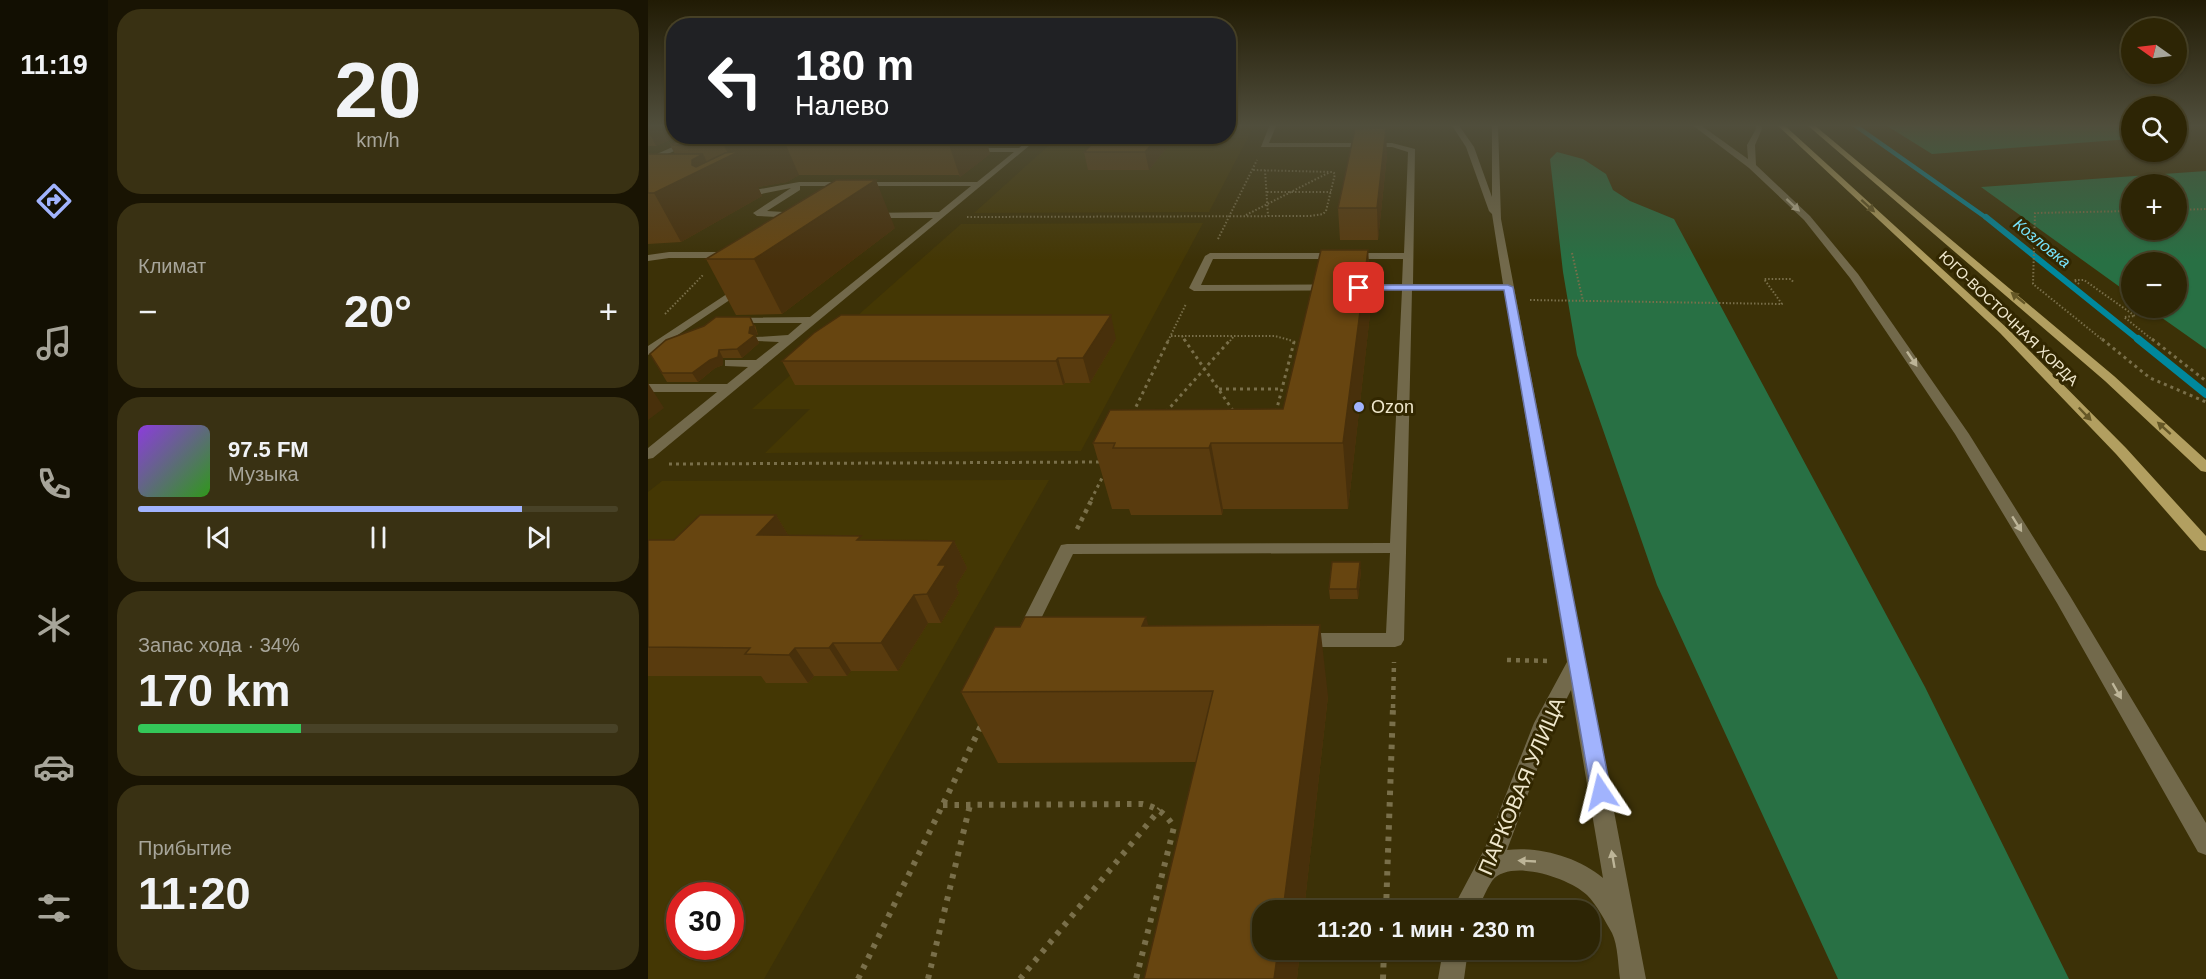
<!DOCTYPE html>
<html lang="ru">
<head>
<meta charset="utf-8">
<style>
	:root { --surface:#2d2505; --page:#393113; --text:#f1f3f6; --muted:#a7a59a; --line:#484227; --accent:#a1b3fd }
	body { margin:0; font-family:Helvetica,sans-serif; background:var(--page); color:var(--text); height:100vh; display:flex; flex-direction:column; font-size:22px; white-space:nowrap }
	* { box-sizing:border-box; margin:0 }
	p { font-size:20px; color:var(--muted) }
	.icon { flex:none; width:33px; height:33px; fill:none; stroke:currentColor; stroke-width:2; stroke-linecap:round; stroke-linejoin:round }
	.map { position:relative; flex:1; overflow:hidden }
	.side { display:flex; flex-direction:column; gap:9px; padding:9px; background:#191403; width:540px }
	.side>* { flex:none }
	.banner { position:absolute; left:18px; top:18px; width:570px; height:126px; border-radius:24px; box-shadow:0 2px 4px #0004,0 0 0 2px var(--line); background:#202124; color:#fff; overflow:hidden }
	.needle { width:39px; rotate:284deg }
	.controls { position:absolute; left:1473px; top:18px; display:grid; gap:12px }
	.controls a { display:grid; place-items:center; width:66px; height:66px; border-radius:50%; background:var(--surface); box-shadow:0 2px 4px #0004,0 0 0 2px var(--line); font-size:30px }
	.speed { position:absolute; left:18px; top:882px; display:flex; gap:12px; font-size:30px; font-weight:700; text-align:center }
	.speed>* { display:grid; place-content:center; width:78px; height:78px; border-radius:50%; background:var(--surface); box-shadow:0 2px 4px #0004,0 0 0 2px var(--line); line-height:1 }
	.speed .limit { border:9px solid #d22; background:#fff; color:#111 }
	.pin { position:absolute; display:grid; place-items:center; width:51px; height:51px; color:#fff; margin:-26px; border-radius:12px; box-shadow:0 3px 9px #0006 }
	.me { position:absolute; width:66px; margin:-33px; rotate:350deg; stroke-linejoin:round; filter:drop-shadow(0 0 4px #0008) }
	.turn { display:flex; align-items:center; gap:21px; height:126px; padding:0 30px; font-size:27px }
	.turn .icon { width:78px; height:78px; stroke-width:2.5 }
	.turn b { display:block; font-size:42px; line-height:51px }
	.big { font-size:45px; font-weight:800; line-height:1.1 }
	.side .widget { flex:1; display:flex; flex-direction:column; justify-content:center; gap:9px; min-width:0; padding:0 21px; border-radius:24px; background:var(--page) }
	.side .dial { align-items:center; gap:0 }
	.dial b { font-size:78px; line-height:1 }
	.song { display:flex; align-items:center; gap:18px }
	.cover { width:72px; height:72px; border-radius:9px; background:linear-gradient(135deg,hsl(270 70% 55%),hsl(110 70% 35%)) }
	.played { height:6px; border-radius:3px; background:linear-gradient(90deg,var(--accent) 80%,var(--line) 80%) }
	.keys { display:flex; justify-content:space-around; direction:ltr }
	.heat { display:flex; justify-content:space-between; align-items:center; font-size:33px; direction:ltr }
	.charge { height:9px; border-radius:4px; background:linear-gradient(90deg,#34c759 34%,var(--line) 0) }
	.trip { position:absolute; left:604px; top:900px; width:348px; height:60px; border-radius:24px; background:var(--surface); box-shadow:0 2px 4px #0004,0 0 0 2px var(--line); font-weight:800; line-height:60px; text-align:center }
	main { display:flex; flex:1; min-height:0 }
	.tab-bar { display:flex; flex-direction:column; width:108px; justify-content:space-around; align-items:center; background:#120f02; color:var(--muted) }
	.tab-bar .icon { width:42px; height:42px }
	.tab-bar .selected { color:var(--accent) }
	.tab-bar b { font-size:27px; color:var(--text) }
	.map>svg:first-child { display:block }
	.built { fill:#443704; fill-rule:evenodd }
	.forest { fill:#287044; fill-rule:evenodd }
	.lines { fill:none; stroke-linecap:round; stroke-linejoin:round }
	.stream-far2 { stroke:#00889d; stroke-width:4.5 }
	.stream-far1 { stroke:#00889d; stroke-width:6 }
	.stream { stroke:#00889d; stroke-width:8 }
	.path-far3 { stroke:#796f4a; stroke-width:2; stroke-dasharray:1.5 2; stroke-linecap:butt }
	.path-far2 { stroke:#796f4a; stroke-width:3; stroke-dasharray:3 4; stroke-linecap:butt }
	.path-far1 { stroke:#796f4a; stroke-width:4.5; stroke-dasharray:4 5; stroke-linecap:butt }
	.path { stroke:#796f4a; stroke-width:6; stroke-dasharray:4.5 7; stroke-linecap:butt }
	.minor { fill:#72694b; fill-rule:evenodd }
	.major { fill:#b29f60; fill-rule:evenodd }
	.wall { fill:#593b0e }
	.shaded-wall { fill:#48300b }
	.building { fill:#674510; stroke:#48300b; stroke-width:1.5 }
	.oneway { fill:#bdb598 }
	.oneway2 { fill:#655726 }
	.route { fill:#a1b3fd; stroke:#6974a4; stroke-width:1.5 }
	.poi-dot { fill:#a1b3fd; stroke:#322700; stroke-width:2 }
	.labels { text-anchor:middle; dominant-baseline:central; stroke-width:6; stroke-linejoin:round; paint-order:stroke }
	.far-street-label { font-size:15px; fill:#efe7cc; stroke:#322700 }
	.far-water-label { font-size:16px; font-style:italic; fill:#77e3fa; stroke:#322700 }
	.poi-label { font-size:18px; fill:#efe7cc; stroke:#322700; text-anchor:start }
	.near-street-label { font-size:21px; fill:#efe7cc; stroke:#322700 }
</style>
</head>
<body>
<main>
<nav class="tab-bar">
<b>11:19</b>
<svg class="icon selected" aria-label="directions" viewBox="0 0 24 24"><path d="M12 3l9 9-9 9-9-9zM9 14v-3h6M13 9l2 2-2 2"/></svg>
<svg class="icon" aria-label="music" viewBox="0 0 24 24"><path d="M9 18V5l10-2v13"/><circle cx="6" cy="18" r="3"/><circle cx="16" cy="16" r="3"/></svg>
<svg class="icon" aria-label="phone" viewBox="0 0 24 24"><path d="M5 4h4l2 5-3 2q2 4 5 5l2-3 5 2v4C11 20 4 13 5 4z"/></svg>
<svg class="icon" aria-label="climate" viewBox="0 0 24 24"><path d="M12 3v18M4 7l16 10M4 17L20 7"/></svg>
<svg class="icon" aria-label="car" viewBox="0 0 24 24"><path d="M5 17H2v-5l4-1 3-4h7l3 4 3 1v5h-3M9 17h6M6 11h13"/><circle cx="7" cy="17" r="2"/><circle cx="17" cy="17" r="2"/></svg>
<svg class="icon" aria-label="filters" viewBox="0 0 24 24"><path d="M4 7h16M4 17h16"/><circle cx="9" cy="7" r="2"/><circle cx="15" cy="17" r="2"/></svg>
</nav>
<section class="side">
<div class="widget dial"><b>20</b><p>km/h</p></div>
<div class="widget"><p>Климат</p>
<div class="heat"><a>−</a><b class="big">20°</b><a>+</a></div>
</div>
<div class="widget">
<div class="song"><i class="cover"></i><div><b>97.5 FM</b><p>Музыка</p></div></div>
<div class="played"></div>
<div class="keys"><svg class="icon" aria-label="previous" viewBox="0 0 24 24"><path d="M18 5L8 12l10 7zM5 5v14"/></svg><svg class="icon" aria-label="pause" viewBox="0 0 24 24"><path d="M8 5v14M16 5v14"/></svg><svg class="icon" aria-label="next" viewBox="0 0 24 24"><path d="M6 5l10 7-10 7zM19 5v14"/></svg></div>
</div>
<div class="widget"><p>Запас хода · 34%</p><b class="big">170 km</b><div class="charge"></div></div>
<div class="widget"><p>Прибытие</p><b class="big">11:20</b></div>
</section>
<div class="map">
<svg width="1558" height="979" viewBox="0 0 1558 979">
	<rect width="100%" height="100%" fill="#3c3107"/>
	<path class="built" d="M581,124H607L561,212L326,213L408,139H443L446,136H580Z
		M555,223L433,451L117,453L162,409H104L313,224Z
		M401,480L116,979H0V492L14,481ZM32,896H82V946H32Z"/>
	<path class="forest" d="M1236,124H1483V139L1284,154Z
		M909,152L935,159L958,174L965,190L982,201L1026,219L1277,687L1421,979H1190L1009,585L929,355L915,272L902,159Z
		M1558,171V349L1500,308H1528V262H1484L1483,295L1333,187ZM1528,184V230H1484V184Z"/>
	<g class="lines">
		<path class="stream-far2" d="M1205,124L1340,219"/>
		<path class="stream-far1" d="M1338,217L1492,341"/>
		<path class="stream" d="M1490,339L1558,394"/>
		<path class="path-far3" d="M617,170L620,216
			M619,192H683
			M1528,210L1558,209
			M598,215L682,172
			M319,217L662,216L675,214L678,211L687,174L685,172L604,170
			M570,239L609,160
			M924,253L935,301
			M1431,284L1426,280H1436L1487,316L1476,317L1506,341
			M882,300L1134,304L1116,279H1143L1146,283
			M17,314L56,274
			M523,336H627L645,341
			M534,336L537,341
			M520,341L538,304
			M582,341L586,336
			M1456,341L1385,284L1387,213L1484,211"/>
		<path class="path-far2" d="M536,339L586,412
			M1454,339L1502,378L1558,402
			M1504,339L1558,381
			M571,389H634
			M518,412L583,339
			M628,412L646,342L643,339
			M485,413L521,339
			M21,464L455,462
			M443,500L456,474"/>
		<path class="path-far1" d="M429,529L444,499
			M859,660L903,661
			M745,708L746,662"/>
		<path class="path" d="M295,805L494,804C509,807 518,814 526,827L488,979
			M738,910L745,707
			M210,979L333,726
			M280,979L322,805
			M372,979L512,809
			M735,979L736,950"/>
		<path class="minor" d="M622,124H629L621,143H744L767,149L765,284H855L844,214L841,211L818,147L803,124H810L826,147L844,197V124H850L853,219L998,979H972C970,966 970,945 964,933C957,921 949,905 939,895C921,878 862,858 844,881C838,890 834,901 829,910H804L837,848L886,723L919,662L856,290H764L756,640L753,645L747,647H654L648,645L645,640L648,635L654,633H738L742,553L425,554L383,639L377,641L371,639L368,634L411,549L413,545L419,544L742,543L754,290L546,291L541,288L557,256L562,253H756L760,152L744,147H613ZM565,259H755L754,284L553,285ZM923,690L955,878C930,857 891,846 859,850L906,724Z
			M1043,124H1051L1100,159L1099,145L1108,129L1107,124H1113L1114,129L1107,145L1108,165L1162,216L1210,274L1321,434L1422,596L1558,823V855L1550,852L1409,603L1307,434L1202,278L1156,220L1101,168Z
			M49,136H59L0,163V158Z
			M385,136H393L5,458L0,459V448L69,392H0V384H79L100,367L77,366V360H108L131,342L108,341V337L140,335L154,323H84L78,320L80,318L162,317L285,218H221L217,215L218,213L291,212L323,186H152V190L119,211L152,213L153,215L149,218L109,216L105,213L143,188L93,198L90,197V193L151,182H329L366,152H321L318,148H371Z
			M21,252H85L90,255L85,258H21L0,261V255Z
			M94,284L99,287L98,289L0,355V346Z
			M795,950H820L816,979H790Z"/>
		<path class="major" d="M1128,124H1135L1360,329L1478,448L1558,536V551L1552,550L1468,454L1352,333Z
			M1158,124H1165L1466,376L1558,460V472L1553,471L1457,381Z"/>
	</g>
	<path class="wall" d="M0,124L26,136H31L8,146H0Z
		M42,136H365L353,146H340L342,154L312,177L311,175H151L139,182L110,187L114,196L33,242L0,244V154H27L22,145Z
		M452,136H528L501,170H440L436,152Z
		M739,155L730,240H692L690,208Z
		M247,228L134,314L88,315L58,259Z
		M720,250L723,305L700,509H575L574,515H483L481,509H464L445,443L635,409Z
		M107,325L110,335H107L111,343L94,358H75V365L67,368L50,382H19L2,354Z
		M468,339L442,383H417L415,385H147L134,361Z
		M128,515L140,535L215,540L306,541L319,568L308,586L311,593L293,623H280L250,671H203L199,676H166L160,683H118L113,676H0V540H26Z
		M713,571L710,599H682L681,589Z
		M500,626L680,696L656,910H615L652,950L649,979H496L548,762L350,763L313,692Z"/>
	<path class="shaded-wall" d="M0,124H26V136H31L8,146L0,130Z
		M738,128L739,155L730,240L729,208Z
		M123,136H134L151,175L139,182L110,187L114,196L33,242L6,193L44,160L55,154L61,166L81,156L76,145Z
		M298,136H337L342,154L312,177Z
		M350,136H365L353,146Z
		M511,136H528L501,170L497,152Z
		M228,180L247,228L134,314L106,259Z
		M720,250L723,305L700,509L695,443Z
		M463,315L468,339L442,383L435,358Z
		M102,317L110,335H107L111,343L94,358L89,349L101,333Z
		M71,350L75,358V365L67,368L50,382L44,373Z
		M410,358L417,383L415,385L408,361Z
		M0,383L16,408L0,420Z
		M563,443L575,509L574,515L561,448Z
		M128,515L145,543L109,535Z
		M306,541L319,568L308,586L311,593L293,623L279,594L290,565Z
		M712,562L713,571L710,599L709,589Z
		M266,595L280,623L250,671L233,643Z
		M498,617L518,688L494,626Z
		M672,625L680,696L656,910H635Z
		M185,643L203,671L199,676L181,648Z
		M147,648L166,676L160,683L141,655Z
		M630,950H652L649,979H626Z"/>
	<path class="building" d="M738,128L729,208H690L707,129Z
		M42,136H123L119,138L76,145H22Z
		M452,136H511L497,152H436Z
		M92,151L6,193H0V154H55L44,160V165L48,167L77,153Z
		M188,180H228L106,259H58Z
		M673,250H720L695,443H563L561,448H465L467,443H445L462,410L635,409Z
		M193,315H463L435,358H410L408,361H134L166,333Z
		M68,317H102L106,326L102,327L101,333L107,335L89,349L71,350L70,357L62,360L44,373H14L2,354L18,340L56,326Z
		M52,515H128L109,535L213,536L209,540L306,541L290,565H298L279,594L266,595L233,643H185L181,648H147L141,655L97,654L102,648L0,647V540H26Z
		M684,562H712L709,589H681Z
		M377,617H498L494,626L672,625L635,910H615V950H630L626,979H496L565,691L313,692L347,627H372Z"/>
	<defs><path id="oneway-solid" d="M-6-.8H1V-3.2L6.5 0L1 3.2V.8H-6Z" transform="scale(1.5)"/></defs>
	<g class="oneway">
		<use href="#oneway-solid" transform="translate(1145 205) rotate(43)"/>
		<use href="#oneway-solid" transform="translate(1264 359) rotate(56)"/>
		<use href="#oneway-solid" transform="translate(1369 524) rotate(58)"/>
		<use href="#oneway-solid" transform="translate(1469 691) rotate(60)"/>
		<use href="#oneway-solid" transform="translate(965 859) rotate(-100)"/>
		<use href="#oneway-solid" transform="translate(879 861) rotate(-177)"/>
	</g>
	<g class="oneway2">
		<use href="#oneway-solid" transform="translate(1220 206) rotate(42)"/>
		<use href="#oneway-solid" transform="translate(1370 298) rotate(-141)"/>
		<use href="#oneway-solid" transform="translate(1437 414) rotate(46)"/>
		<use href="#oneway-solid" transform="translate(1516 428) rotate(-138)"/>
	</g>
	<linearGradient id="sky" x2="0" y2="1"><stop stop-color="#211b04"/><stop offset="0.48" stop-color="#504e3c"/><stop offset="1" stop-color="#504e3c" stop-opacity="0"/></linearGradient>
	<rect width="1558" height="261" fill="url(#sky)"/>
	<path class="route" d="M711,285H860L865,287L963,792L960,798L953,801L946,798L943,792L856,290H708V286Z"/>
	<circle class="poi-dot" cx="711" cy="407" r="6"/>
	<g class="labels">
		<g class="far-street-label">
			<text transform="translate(1361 318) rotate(44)">ЮГО-ВОСТОЧНАЯ ХОРДА</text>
		</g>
		<g class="far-water-label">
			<text transform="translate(1394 243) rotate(39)">Козловка</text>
		</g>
		<g class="poi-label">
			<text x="723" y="407">Ozon</text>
		</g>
		<g class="near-street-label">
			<text transform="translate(873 786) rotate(-67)">ПАРКОВАЯ УЛИЦА</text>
		</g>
	</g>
</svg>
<div class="controls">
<a><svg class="needle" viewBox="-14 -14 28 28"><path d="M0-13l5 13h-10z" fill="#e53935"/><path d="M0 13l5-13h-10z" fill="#a7a59a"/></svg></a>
<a><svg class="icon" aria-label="search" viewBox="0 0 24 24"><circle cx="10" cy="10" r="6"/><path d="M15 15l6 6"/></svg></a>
<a>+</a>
<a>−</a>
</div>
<div class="speed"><div class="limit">30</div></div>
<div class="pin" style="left:711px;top:288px;background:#d93025"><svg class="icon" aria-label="arrive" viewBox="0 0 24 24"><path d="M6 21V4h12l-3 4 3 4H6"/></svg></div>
<svg class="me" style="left:953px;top:792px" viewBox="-20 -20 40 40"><path d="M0-17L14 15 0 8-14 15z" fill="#a1b3fd" stroke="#fff" stroke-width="4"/></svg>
<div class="trip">11:20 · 1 мин · 230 m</div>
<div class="banner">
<div class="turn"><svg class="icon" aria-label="left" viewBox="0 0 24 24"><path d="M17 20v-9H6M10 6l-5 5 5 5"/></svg><div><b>180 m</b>Налево</div></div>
</div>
</div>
</main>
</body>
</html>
